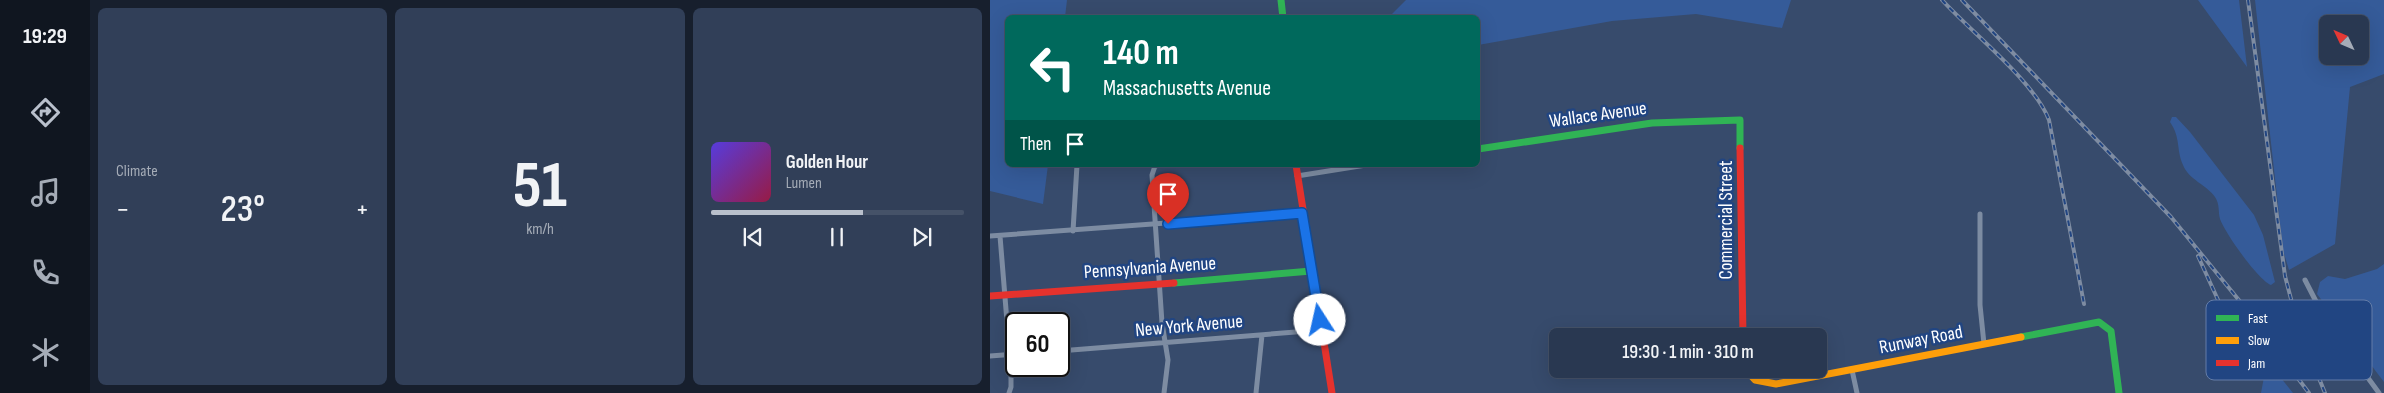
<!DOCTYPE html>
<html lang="en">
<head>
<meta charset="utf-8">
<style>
	:root { --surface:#293851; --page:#313f58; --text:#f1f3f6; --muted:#a5acb7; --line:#455268; --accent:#b9c0cc }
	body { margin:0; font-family:"Sofia Sans Condensed",sans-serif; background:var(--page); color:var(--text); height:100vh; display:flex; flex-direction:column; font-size:19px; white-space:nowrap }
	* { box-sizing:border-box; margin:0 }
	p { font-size:16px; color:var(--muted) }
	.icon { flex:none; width:28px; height:28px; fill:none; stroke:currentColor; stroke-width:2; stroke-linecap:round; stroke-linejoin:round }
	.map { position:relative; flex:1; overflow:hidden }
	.drawer { display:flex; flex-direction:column; gap:8px; padding:8px; background:#171f2d; width:900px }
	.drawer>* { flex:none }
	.hud { position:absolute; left:15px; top:15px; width:475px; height:152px; border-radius:8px; box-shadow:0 5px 20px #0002,0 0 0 1px var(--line); background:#00695c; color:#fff; overflow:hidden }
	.needle { width:32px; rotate:314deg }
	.buttons { position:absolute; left:1329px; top:15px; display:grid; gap:10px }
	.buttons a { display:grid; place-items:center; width:50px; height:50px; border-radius:8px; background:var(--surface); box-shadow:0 5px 20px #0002,0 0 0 1px var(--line); font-size:25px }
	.speed { position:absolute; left:15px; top:312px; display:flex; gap:10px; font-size:25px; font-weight:700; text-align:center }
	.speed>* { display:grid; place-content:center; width:65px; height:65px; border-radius:50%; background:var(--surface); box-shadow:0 5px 20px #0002,0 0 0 1px var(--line); line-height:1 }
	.speed .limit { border:2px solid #111; border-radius:8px; background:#fff; color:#111 }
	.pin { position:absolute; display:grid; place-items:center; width:42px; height:42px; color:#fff; margin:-51px -21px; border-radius:50% 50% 50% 0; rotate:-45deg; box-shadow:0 0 5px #0007 }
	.pin .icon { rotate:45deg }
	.me { position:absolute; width:55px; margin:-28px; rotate:350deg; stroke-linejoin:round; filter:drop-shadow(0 0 4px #0008) }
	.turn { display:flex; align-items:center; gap:18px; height:105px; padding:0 15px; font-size:22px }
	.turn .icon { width:65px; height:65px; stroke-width:2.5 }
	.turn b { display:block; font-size:35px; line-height:42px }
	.then { display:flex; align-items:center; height:48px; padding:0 15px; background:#0003; gap:10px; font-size:19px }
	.big { font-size:38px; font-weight:600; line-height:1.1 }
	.drawer .card { flex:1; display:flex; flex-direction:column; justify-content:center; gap:8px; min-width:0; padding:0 18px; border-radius:8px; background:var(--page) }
	.drawer .dial { align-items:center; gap:0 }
	.dial b { font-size:65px; line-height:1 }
	.song { display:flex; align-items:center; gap:15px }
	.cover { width:60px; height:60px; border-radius:8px; background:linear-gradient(135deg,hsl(250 70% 55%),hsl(340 70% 35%)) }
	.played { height:5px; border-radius:2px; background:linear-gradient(90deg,var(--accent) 60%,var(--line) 60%) }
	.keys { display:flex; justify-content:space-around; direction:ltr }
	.heat { display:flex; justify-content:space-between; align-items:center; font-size:28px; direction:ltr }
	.drawer .tiles { flex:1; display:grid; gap:8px; grid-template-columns:repeat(3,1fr) }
	.trip { position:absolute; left:559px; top:328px; width:278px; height:50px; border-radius:8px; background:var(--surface); box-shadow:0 5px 20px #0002,0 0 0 1px var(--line); font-weight:600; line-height:50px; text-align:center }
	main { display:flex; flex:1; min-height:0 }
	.tab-bar { display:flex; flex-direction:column; width:90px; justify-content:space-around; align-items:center; background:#101620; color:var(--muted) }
	.tab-bar .icon { width:35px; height:35px }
	.tab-bar .active { color:var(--accent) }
	.tab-bar b { font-size:22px; color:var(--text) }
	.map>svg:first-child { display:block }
	.green { fill:#355b99; fill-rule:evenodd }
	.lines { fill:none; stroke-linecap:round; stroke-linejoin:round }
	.street { stroke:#7d8ca2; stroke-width:5 }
	.fast { stroke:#30b455; stroke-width:7 }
	.slow { stroke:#ff9f0a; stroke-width:7 }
	.jam { stroke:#e5322d; stroke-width:7 }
	.rail-casing { stroke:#7e8ca2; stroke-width:4 }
	.rail { stroke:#214582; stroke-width:2; stroke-dasharray:5.5; stroke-linecap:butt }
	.route-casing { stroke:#114b97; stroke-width:12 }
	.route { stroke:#1a73e8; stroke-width:9 }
	.labels { text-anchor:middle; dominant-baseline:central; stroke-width:5; stroke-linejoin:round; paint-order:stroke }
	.street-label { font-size:19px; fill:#fff; stroke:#214582 }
	.key { fill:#214582; stroke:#647da8; stroke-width:1 }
	.key-label { font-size:14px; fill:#fff }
</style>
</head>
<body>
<main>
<nav class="tab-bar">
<b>19:29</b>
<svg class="icon active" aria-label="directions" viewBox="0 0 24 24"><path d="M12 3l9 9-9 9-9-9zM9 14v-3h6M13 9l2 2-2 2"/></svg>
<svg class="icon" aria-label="music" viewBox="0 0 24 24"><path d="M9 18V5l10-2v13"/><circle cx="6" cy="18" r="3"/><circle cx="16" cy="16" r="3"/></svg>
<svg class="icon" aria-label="phone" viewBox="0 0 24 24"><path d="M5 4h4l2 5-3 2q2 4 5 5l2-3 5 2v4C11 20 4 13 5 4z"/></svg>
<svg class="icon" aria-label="climate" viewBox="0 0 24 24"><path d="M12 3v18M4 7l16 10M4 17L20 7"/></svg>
</nav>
<section class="drawer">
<div class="tiles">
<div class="card"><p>Climate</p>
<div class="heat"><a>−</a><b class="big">23°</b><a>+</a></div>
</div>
<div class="card dial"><b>51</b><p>km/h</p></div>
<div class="card">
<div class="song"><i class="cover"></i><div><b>Golden Hour</b><p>Lumen</p></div></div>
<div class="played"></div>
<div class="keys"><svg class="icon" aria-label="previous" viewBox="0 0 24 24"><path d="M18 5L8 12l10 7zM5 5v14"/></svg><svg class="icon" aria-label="pause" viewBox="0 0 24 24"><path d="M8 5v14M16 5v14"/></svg><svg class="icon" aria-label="next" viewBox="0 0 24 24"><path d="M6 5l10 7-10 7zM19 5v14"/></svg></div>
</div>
</div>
</section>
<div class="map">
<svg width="1394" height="393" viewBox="0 0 1394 393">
	<rect width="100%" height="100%" fill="#374b6c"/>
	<path class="green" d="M0,0H77L75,17L18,18V165H58L53,204L0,191Z
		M416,0H801L792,28L706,14L622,21L488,45V18L399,17Z
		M1208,0H1249L1257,67Z
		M1265,0H1394V74L1360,87L1345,244L1299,270L1293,250ZM1338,24H1370V56H1338Z
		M1182,117H1186L1200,132L1264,215L1273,235L1285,282L1281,285C1268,280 1235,233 1230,219C1228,212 1230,204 1225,197C1217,185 1199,180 1193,165C1186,149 1191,138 1180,122Z
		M1394,264V382L1327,294L1330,282L1338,276L1355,279L1387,269Z
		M1278,367H1282L1303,393H1271L1274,377Z"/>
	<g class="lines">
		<path class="street" d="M170,165L165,166L162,175L172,323L178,360L174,393
			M307,176L376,165
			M990,214V305L994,344
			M83,231L87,165
			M0,236L312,213
			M10,236L21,371V387L19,393
			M1315,280L1335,319L1389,393
			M69,351L331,330
			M0,356L26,354
			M862,370L867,393
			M266,393L272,335"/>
		<path class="fast" d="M291,0L293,18
			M488,149L662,123L750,120V148
			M184,283L321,271
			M1031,337L1109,322L1121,331L1129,393"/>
		<path class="slow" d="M755,369L765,380L786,384L1031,337"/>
		<path class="jam" d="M750,148L753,336
			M306,165L342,393
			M0,296L184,283"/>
		<defs>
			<path id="rail" d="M952,0C982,33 1044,81 1059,120L1094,304
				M972,0L1181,217L1248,299L1319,393
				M1258,0L1295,276L1308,326L1335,393
				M1208,256L1249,346"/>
		</defs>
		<use href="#rail" class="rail-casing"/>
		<use href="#rail" class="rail"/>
	</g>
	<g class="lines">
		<defs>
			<path id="route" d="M178,224L312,213L330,320"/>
		</defs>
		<use href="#route" class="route-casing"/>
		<use href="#route" class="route"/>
	</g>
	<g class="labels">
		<g class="street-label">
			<text transform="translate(608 115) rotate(-8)">Wallace Avenue</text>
			<text transform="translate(736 220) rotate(-90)">Commercial Street</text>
			<text transform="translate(160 268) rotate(-4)">Pennsylvania Avenue</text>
			<text transform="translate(199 326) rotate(-5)">New York Avenue</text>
			<text transform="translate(931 340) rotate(-11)">Runway Road</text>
		</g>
	</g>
	<rect x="1216" y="300" width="166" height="80" rx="8" class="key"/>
	<rect x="1226" y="315" width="23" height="6" fill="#30b455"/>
	<rect x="1226" y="337" width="23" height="7" fill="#ff9f0a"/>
	<rect x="1226" y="360" width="23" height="6" fill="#e5322d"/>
	<g class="key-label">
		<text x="1258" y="323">Fast</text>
		<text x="1258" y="345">Slow</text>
		<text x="1258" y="368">Jam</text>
	</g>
</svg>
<div class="buttons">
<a><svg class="needle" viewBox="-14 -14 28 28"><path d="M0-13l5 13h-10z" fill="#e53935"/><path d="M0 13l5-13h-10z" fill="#a5acb7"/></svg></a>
</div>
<div class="speed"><div class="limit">60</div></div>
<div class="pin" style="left:178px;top:224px;background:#d93025"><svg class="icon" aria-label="arrive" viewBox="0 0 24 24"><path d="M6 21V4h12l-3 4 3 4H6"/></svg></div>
<svg class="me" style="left:330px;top:320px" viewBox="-20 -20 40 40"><circle r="19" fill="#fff"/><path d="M0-13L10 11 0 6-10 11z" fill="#1a73e8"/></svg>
<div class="trip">19:30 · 1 min · 310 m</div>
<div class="hud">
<div class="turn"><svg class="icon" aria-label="left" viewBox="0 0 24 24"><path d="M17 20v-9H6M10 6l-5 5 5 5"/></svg><div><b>140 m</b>Massachusetts Avenue</div></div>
<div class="then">Then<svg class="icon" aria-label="arrive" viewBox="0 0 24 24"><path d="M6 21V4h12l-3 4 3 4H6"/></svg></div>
</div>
</div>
</main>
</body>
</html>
